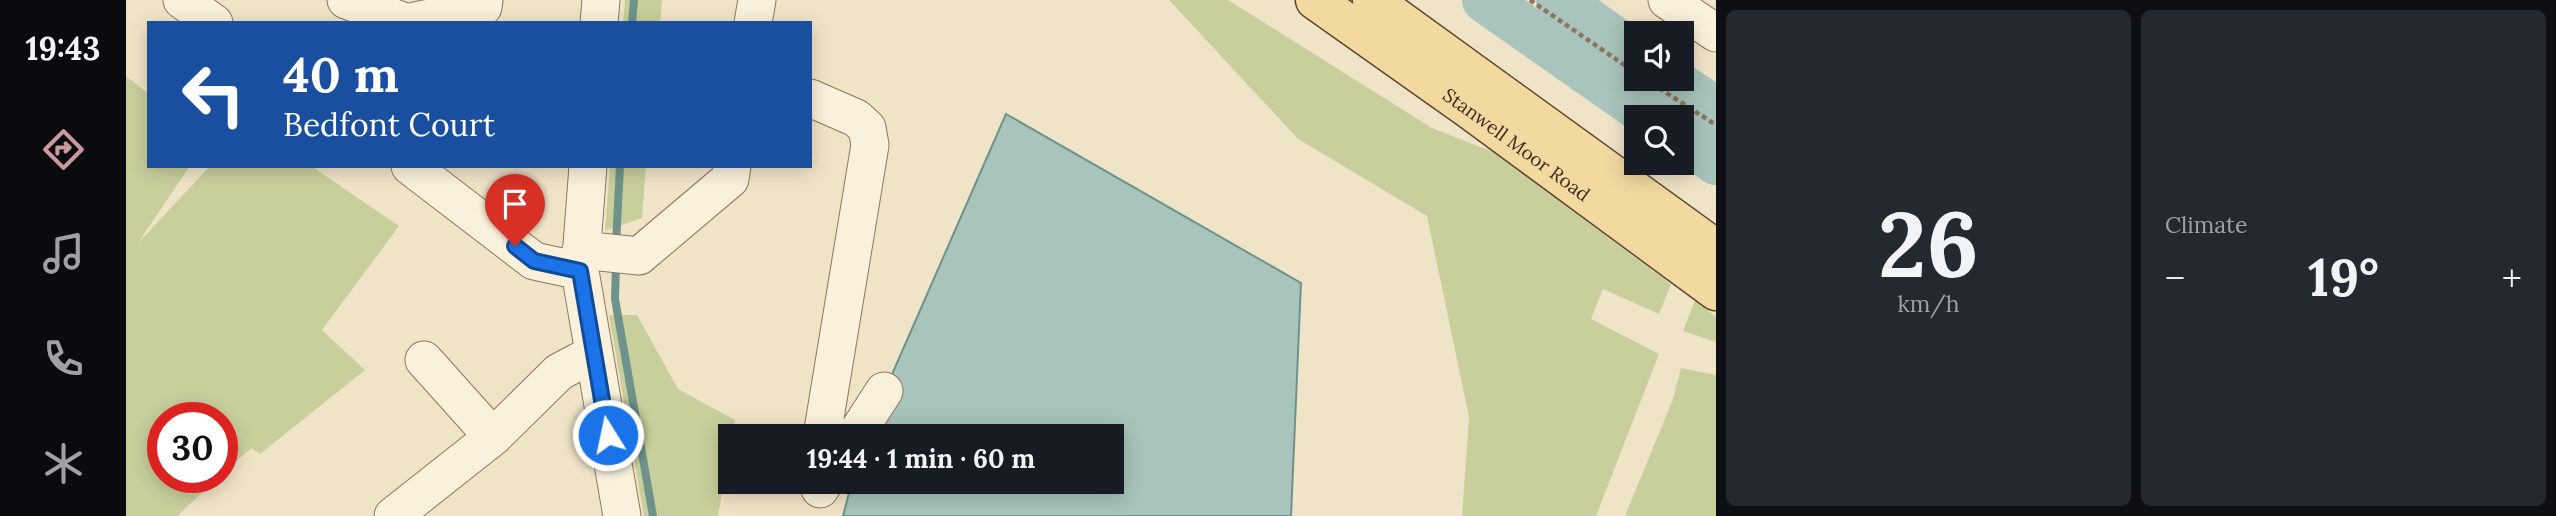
<!DOCTYPE html>
<html lang="en">
<head>
<meta charset="utf-8">
<style>
	:root { --surface:#171b24; --page:#242831; --text:#f1f3f6; --muted:#9ea1a6; --accent:#cc999b }
	body { margin:0; font-family:Lora,serif; background:var(--page); color:var(--text); height:100vh; display:flex; flex-direction:column; font-size:26px; white-space:nowrap }
	* { box-sizing:border-box; margin:0 }
	p { font-size:23px; color:var(--muted) }
	.icon { flex:none; width:38px; height:38px; fill:none; stroke:currentColor; stroke-width:2; stroke-linecap:round; stroke-linejoin:round }
	.map { position:relative; flex:1; overflow:hidden }
	.drawer { display:flex; flex-direction:column; gap:10px; padding:10px; background:#0d0f14; width:840px }
	.drawer>* { flex:none }
	.hud { position:absolute; left:21px; top:21px; width:665px; height:147px; border-radius:0px; box-shadow:0 4px 18px #0003; background:#1a4fa0; color:#fff; overflow:hidden }
	.buttons { position:absolute; left:1498px; top:21px; display:grid; gap:14px }
	.buttons a { display:grid; place-items:center; width:70px; height:70px; border-radius:0px; background:var(--surface); box-shadow:0 4px 18px #0003; font-size:35px }
	.speed { position:absolute; left:21px; top:402px; display:flex; gap:14px; font-size:35px; font-weight:700; text-align:center }
	.speed>* { display:grid; place-content:center; width:91px; height:91px; border-radius:50%; background:var(--surface); box-shadow:0 4px 18px #0003; line-height:1 }
	.speed .limit { border:10px solid #d22; background:#fff; color:#111 }
	.pin { position:absolute; display:grid; place-items:center; width:60px; height:60px; color:#fff; margin:-72px -30px; border-radius:50% 50% 50% 0; rotate:-45deg; box-shadow:0 0 7px #0007 }
	.pin .icon { rotate:45deg }
	.me { position:absolute; width:77px; margin:-38px; rotate:350deg; stroke-linejoin:round; filter:drop-shadow(0 0 5px #0008) }
	.turn { display:flex; align-items:center; gap:24px; height:147px; padding:0 21px; font-size:32px }
	.turn .icon { width:91px; height:91px; stroke-width:2.5 }
	.turn b { display:block; font-size:49px; line-height:60px }
	.big { font-size:52px; font-weight:700; line-height:1.1 }
	.drawer .tile { flex:1; display:flex; flex-direction:column; justify-content:center; gap:10px; min-width:0; padding:0 24px; border-radius:10px; background:var(--page) }
	.drawer .dial { align-items:center; gap:0 }
	.dial b { font-size:91px; line-height:1 }
	.heat { display:flex; justify-content:space-between; align-items:center; font-size:38px; direction:ltr }
	.drawer .tiles { flex:1; display:grid; gap:10px; grid-template-columns:repeat(2,1fr) }
	.trip { position:absolute; left:592px; top:424px; width:406px; height:70px; border-radius:0px; background:var(--surface); box-shadow:0 4px 18px #0003; font-weight:700; line-height:70px; text-align:center }
	main { display:flex; flex:1; min-height:0 }
	.tabs { display:flex; flex-direction:column; width:126px; justify-content:space-around; align-items:center; background:#090b0e; color:var(--muted) }
	.tabs .icon { width:49px; height:49px }
	.tabs .active { color:var(--accent) }
	.tabs b { font-size:32px; color:var(--text) }
	.map>svg:first-child { display:block }
	.green { fill:#c9cf9b }
	.water { fill:#a9c4bc; stroke:#6f938a; stroke-width:2 }
	.lines { fill:none; stroke-linecap:round; stroke-linejoin:round }
	.stream { stroke:#6f938a; stroke-width:8 }
	.river { stroke:#a9c4bc; stroke-width:46 }
	.minor-casing { stroke:#8d765c; stroke-width:39 }
	.major-casing { stroke:#5b4430; stroke-width:41 }
	.path { stroke:#8d765c; stroke-width:4.5; stroke-dasharray:5 3.5; stroke-linecap:butt }
	.minor { stroke:#faf1dc; stroke-width:37 }
	.major { stroke:#f3d9a0; stroke-width:38 }
	.route-casing { stroke:#114b97; stroke-width:18 }
	.route { stroke:#1a73e8; stroke-width:12 }
	.labels { text-anchor:middle; dominant-baseline:central; stroke-width:7; stroke-linejoin:round; paint-order:stroke }
	.street-label { font-size:19px; fill:#3d2e20; stroke:#f7eed8 }
</style>
</head>
<body>
<main>
<nav class="tabs">
<b>19:43</b>
<svg class="icon active" aria-label="directions" viewBox="0 0 24 24"><path d="M12 3l9 9-9 9-9-9zM9 14v-3h6M13 9l2 2-2 2"/></svg>
<svg class="icon" aria-label="music" viewBox="0 0 24 24"><path d="M9 18V5l10-2v13"/><circle cx="6" cy="18" r="3"/><circle cx="16" cy="16" r="3"/></svg>
<svg class="icon" aria-label="phone" viewBox="0 0 24 24"><path d="M5 4h4l2 5-3 2q2 4 5 5l2-3 5 2v4C11 20 4 13 5 4z"/></svg>
<svg class="icon" aria-label="climate" viewBox="0 0 24 24"><path d="M12 3v18M4 7l16 10M4 17L20 7"/></svg>
</nav>
<div class="map">
<svg width="1590" height="516" viewBox="0 0 1590 516">
	<rect width="100%" height="100%" fill="#f0e4c8"/>
	<path class="green" d="M499,0H536L534,23H497Z
		M1043,0H1102L1306,128L1367,152L1545,284L1533,314L1477,289L1465,319L1533,354L1470,516H1336L1343,417L1301,216L1172,139Z
		M0,76L23,94V166H64L12,243L84,166H185L273,226L196,330L239,370L134,454L125,448L96,474V418H37V478H92L51,516H0Z
		M484,166H520L516,218L479,231Z
		M1569,300L1590,317V342L1557,331Z
		M483,315H511L552,389L609,420L606,436H604V448L592,516H518Z
		M1555,368L1590,375V516H1499L1547,399Z"/>
	<path class="water" d="M880,114L1175,283L1165,516H717L726,481H985V436H739Z"/>
	<g class="lines">
		<path class="stream" d="M506,23L508,0
			M490,244L494,166
			M490,264L489,299L527,516"/>
		<path class="river" d="M1359,0L1526,117
			M1433,0L1510,55
			M1544,79L1590,110
			M1556,138L1590,162"/>
		<defs>
			<path id="minor" d="M56,0L88,23
				M220,0L279,22
				M1541,0L1590,33
				M279,23L357,7L358,0
				M473,23L475,0
				M627,23L631,0
				M684,98L730,118L741,128L744,145L696,436
				M284,166L408,261L454,271
				M462,166L454,271L496,516
				M455,250L513,256L604,179L606,166
				M298,360L367,437L433,372L467,354
				M729,436L758,391
				M694,481V489L699,481
				M267,516L367,437"/>
			<g id="major">
				<path id="s1" d="M1189,0L1343,109L1590,291"/>
				<path d="M1246,0L1590,249"/>
			</g>
		</defs>
		<use href="#minor" class="minor-casing"/>
		<use href="#major" class="major-casing"/>
		<path class="path" d="M1404,0L1510,73
			M1519,79L1590,125"/>
		<use href="#minor" class="minor"/>
		<use href="#major" class="major"/>
	</g>
	<g class="lines">
		<defs>
			<path id="route" d="M389,246L408,261L454,271L482,435"/>
		</defs>
		<use href="#route" class="route-casing"/>
		<use href="#route" class="route"/>
	</g>
	<g class="labels">
		<g class="street-label">
			<text stroke="none"><textPath href="#s1" startOffset="248">Stanwell Moor Road</textPath></text>
		</g>
	</g>
</svg>
<div class="buttons">
<a><svg class="icon" aria-label="sound" viewBox="0 0 24 24"><path d="M4 9h4l5-4v14l-5-4H4zM17 9q2 3 0 6"/></svg></a>
<a><svg class="icon" aria-label="search" viewBox="0 0 24 24"><circle cx="10" cy="10" r="6"/><path d="M15 15l6 6"/></svg></a>
</div>
<div class="speed"><div class="limit">30</div></div>
<div class="pin" style="left:389px;top:246px;background:#d93025"><svg class="icon" aria-label="arrive" viewBox="0 0 24 24"><path d="M6 21V4h12l-3 4 3 4H6"/></svg></div>
<svg class="me" style="left:482px;top:435px" viewBox="-20 -20 40 40"><circle r="17" fill="#1a73e8" stroke="#fff" stroke-width="3"/><path d="M0-11L8 9 0 5-8 9z" fill="#fff"/></svg>
<div class="trip">19:44 · 1 min · 60 m</div>
<div class="hud">
<div class="turn"><svg class="icon" aria-label="left" viewBox="0 0 24 24"><path d="M17 20v-9H6M10 6l-5 5 5 5"/></svg><div><b>40 m</b>Bedfont Court</div></div>
</div>
</div>
<section class="drawer">
<div class="tiles">
<div class="tile dial"><b>26</b><p>km/h</p></div>
<div class="tile"><p>Climate</p>
<div class="heat"><a>−</a><b class="big">19°</b><a>+</a></div>
</div>
</div>
</section>
</main>
</body>
</html>
